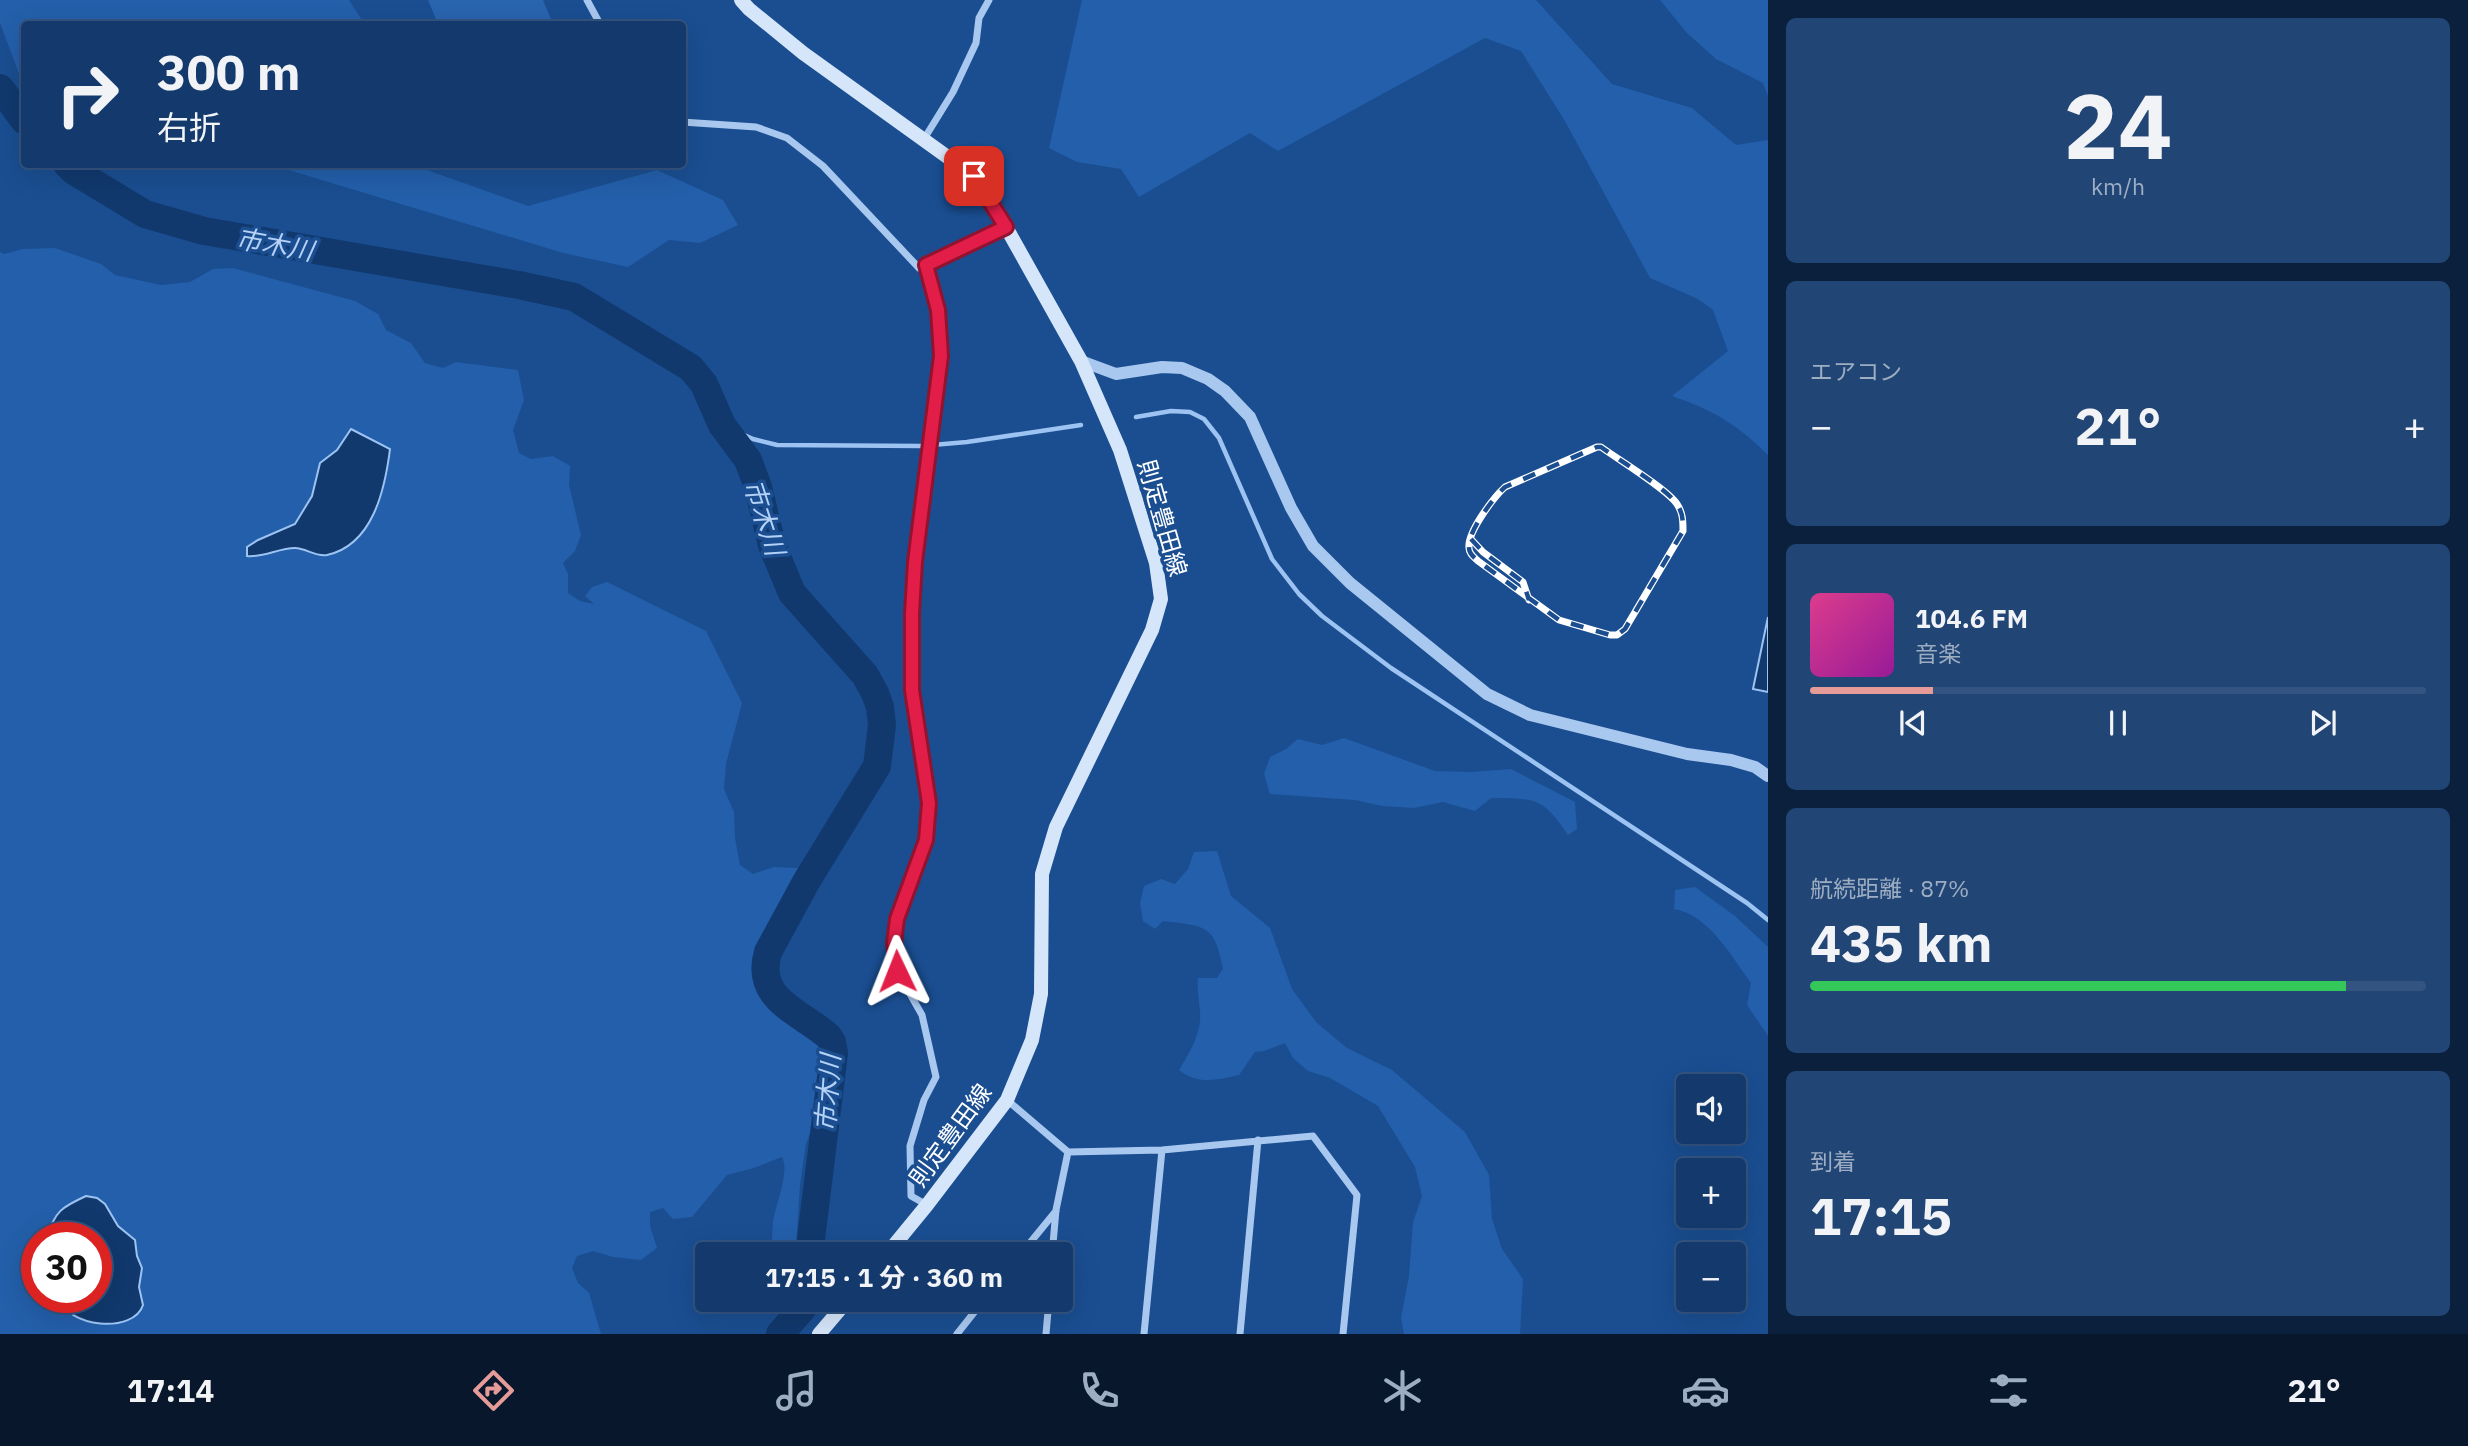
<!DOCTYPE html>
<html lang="ja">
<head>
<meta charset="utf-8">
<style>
	:root { --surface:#143a6d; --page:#214575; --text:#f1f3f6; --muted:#9dadc2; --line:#335480; --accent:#e69b98 }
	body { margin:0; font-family:"IBM Plex Sans","Noto Sans JP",sans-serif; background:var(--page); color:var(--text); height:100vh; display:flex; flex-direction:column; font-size:26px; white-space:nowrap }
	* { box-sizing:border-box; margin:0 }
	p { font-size:23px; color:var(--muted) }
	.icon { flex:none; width:38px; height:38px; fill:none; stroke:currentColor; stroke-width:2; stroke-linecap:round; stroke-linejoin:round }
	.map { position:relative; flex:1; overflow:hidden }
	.drawer { display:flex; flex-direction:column; gap:18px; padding:18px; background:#0b203c; width:700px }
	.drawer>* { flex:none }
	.top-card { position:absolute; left:21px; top:21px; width:665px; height:147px; border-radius:7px; box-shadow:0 7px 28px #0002,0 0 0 2px var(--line); background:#143a6d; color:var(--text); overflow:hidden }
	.buttons { position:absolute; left:1676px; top:1074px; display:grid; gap:14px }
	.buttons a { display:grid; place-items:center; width:70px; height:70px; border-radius:7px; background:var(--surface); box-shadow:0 7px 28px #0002,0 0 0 2px var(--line); font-size:35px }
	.speed { position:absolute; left:21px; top:1222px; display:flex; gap:14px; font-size:35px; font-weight:700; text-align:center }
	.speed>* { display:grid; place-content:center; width:91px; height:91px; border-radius:50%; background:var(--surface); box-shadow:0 7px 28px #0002,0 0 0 2px var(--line); line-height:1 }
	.speed .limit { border:10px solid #d22; background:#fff; color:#111 }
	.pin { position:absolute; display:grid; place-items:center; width:60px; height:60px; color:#fff; margin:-30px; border-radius:14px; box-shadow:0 4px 10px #0006 }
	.me { position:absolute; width:77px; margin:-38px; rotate:358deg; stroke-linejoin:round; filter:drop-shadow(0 0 5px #0008) }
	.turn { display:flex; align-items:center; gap:24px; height:147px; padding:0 21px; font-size:32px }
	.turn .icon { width:91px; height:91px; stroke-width:2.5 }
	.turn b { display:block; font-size:49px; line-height:60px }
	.big { font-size:52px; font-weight:700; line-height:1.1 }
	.drawer .card { flex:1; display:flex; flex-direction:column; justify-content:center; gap:10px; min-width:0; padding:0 24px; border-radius:10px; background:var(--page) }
	.drawer .dial { align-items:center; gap:0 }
	.dial b { font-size:91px; line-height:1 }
	.song { display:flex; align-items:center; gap:21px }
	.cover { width:84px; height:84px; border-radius:10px; background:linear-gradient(135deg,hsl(330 70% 55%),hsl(300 70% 35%)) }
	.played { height:7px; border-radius:4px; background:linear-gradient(90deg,var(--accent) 20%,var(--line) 20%) }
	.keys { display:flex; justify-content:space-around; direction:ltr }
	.heat { display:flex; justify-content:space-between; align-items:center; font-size:38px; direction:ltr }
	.charge { height:10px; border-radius:5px; background:linear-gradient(90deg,#34c759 87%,var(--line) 0) }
	.trip { position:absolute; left:695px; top:1242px; width:378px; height:70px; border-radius:7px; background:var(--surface); box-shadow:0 7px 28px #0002,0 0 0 2px var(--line); font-weight:700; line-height:70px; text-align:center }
	.dock { display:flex; height:112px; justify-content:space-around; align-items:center; background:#08172c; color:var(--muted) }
	.dock .icon { width:49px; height:49px }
	.dock .current { color:var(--accent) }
	.dock b { font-size:32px; color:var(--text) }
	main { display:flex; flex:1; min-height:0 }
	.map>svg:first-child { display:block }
	.green { fill:#235faa; fill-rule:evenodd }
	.water { fill:#11396e; stroke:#9cc3f1; stroke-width:2 }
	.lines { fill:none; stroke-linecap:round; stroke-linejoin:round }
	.stream { stroke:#9cc3f1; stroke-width:4.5 }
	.river { stroke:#11396e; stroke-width:28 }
	.building { fill:#2964af }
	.minor { stroke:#a9c8ef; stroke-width:7 }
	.tertiary { stroke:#a9c8ef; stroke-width:12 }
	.secondary { stroke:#d6e6fa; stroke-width:14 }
	.rail-casing { stroke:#fff; stroke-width:7 }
	.rail { stroke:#1a4e91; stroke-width:4.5; stroke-dasharray:13; stroke-linecap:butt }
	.route-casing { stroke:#92132f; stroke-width:18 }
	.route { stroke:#e11d48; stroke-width:12 }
	.labels { text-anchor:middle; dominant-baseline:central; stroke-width:7; stroke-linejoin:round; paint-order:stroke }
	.street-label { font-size:24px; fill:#fff; stroke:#1a4e91 }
	.water-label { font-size:26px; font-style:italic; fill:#b5d2f6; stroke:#1a4e91 }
</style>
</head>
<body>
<main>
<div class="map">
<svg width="1768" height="1334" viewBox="0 0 1768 1334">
	<rect width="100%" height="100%" fill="#1a4e91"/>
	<path class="green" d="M0,0H349L362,20L360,24H24V87L0,23Z
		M1082,0H1536L1612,84L1692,108L1736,145L1768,140V455C1737,424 1713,410 1672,396L1728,351L1713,310L1698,299L1650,278L1566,123L1521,51L1485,38L1278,151L1250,133L1139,197L1121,169L1077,162L1049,148Z
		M1660,0H1768V96L1763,83L1716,59L1687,33Z
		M272,165H413L528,206L657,170L723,200L738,225L700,243L669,240L628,267L563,253Z
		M55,248L101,264L115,275L161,285L190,282L213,269L233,268L355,301L378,314L386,330L411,343L425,363L443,368L456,362L518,370L524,400L513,430L519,453L531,459L553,456L570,466L569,485L581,535L575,551L563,563L568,574V593L580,601L594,604L585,596L592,587L607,582L706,631L742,703L726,764L724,789L734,812L735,838L740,865L753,874L774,867L798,868L800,877L761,956C752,1014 812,1008 830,1046L820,1054L814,1123L806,1144L800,1185L796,1248L792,1255H772C772,1244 772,1232 773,1221C776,1203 790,1172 782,1157L754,1168L727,1175L692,1217L673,1219L663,1208L650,1212V1226L657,1248L641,1260L613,1257L593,1251L577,1256L572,1268L578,1283L589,1293L601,1334H0V252L4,254L23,249ZM37,1237H96V1297H37Z
		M1344,738L1435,771L1470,772L1511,769L1575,802L1577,829L1568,835C1542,796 1535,799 1491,798L1475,811L1443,802L1414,808L1382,806L1355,800L1270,794L1264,774L1270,757L1286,749L1298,739L1322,745Z
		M1217,851L1231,896L1270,928L1292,989L1316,1022L1347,1048L1392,1070L1465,1132L1489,1175L1492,1219L1502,1249L1523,1279L1520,1334H1404L1401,1318L1409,1276L1413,1222L1422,1196L1415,1167L1378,1106L1330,1078L1308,1071L1293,1058L1285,1043L1264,1051L1255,1052L1239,1075C1217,1080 1197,1085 1179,1070C1189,1054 1202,1032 1200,1012C1199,999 1197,991 1198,978H1217L1223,969C1215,925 1206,926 1163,921L1155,929L1143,921L1140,903L1144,886L1161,879L1175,884L1188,869L1194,852Z
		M1695,887L1735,916L1768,947V1036L1747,1005L1751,983C1731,956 1709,915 1674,909L1675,890Z"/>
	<path class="water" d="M351,429L390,449C385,489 373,545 327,555C315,557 306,548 295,548C279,548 262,558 247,556V547L258,540L295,524L312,496L320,463L337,450Z
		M1768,617V692L1753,689Z
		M86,1196L97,1198L105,1204L118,1226L135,1240L137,1256L142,1268L139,1287L143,1305C134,1334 66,1328 59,1297H96V1237H47C55,1211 62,1207 86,1196Z"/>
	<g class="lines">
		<path class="stream" d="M1136,417L1171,411L1190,412L1204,419L1219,438L1272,559L1299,594L1322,616L1391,668L1747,903L1768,920
			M722,425L753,439L777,445L921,446L967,442L1081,425"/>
		<path class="river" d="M0,88L24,120
			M67,164L74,171L145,214L204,231L519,285L574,297L691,368L704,384L722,425L748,460L758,487L772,545L792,593L865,675L875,693L880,707L882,725L877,766L806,882L768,952C754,999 799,1011 828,1036L832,1042L834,1053L809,1255
			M780,1334L802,1309L803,1300"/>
	</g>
	<path class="building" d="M428,0H543L553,24H438Z"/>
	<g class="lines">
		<path class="minor" d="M587,0L600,24
			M682,122L756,127L787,138L823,166L919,268L1005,227
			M924,139L953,92L976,43L979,18L989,0
			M926,265L938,310L941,356L915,562L912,613V690L929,803L926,840L897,919L894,943L897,971L922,1015L936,1077L924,1100L910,1146L911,1196L927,1205
			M1007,1100L1068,1152L1162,1150L1313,1136L1357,1195L1343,1334
			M1020,1255L1056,1211
			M1052,1255L1056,1210L1068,1152
			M957,1334L984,1300
			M1046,1334L1049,1300
			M1144,1334L1162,1150
			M1240,1334L1258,1140"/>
		<path class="tertiary" d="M1081,361L1116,374L1162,367L1182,368L1208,379L1225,391L1250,417L1291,508L1313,546L1350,583L1487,694L1530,715L1687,754L1731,760L1755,767L1768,776"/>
		<path class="secondary" d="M741,0L749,9L803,53L974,176L1006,227L1081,361L1120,450L1156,563L1161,599L1152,630L1056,827L1042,874L1041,994L1032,1040L1007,1100L927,1205L886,1255
			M819,1334L848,1300"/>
		<defs>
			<path id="rail" d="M1597,447H1601C1619,460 1667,489 1677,504C1683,513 1683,521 1683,531L1625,629L1617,635H1610L1559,620L1478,561C1474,557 1469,554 1469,548C1467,532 1494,497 1505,487Z
				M1471,539L1483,552L1523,582L1529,600"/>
		</defs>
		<use href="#rail" class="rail-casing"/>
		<use href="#rail" class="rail"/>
	</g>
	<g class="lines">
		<defs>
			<path id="route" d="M897,971L894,943L897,919L926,840L929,803L912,690V613L915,562L941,356L938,310L926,265L1006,227L974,176"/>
		</defs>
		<use href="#route" class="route-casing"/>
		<use href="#route" class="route"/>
	</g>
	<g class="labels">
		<g class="street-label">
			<text transform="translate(1163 518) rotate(74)">則定豊田線</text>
			<text transform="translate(950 1135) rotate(-54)">則定豊田線</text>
		</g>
		<g class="water-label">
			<text transform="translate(275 244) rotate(10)">市木川</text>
			<text transform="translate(765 517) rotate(72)">市木川</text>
			<text transform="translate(827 1093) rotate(-86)">市木川</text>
		</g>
	</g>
</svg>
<div class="buttons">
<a><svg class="icon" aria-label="sound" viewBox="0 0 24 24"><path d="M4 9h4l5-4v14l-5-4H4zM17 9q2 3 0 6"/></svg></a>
<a>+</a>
<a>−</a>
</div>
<div class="speed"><div class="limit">30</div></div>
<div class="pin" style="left:974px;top:176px;background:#d93025"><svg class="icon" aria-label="arrive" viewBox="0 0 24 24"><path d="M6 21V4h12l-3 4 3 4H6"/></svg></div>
<svg class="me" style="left:897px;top:971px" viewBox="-20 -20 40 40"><path d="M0-17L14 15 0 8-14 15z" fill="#e11d48" stroke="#fff" stroke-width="4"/></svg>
<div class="trip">17:15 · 1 分 · 360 m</div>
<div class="top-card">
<div class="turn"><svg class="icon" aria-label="right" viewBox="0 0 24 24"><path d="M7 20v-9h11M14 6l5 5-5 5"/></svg><div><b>300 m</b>右折</div></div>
</div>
</div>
<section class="drawer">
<div class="card dial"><b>24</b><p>km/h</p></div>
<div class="card"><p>エアコン</p>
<div class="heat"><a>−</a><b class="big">21°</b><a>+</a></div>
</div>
<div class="card">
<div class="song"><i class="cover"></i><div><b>104.6 FM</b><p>音楽</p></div></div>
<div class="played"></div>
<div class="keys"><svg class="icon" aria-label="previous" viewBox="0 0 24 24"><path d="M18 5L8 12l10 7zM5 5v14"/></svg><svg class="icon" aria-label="pause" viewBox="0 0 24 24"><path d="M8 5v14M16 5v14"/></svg><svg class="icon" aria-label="next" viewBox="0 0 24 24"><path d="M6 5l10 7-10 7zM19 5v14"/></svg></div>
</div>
<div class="card"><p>航続距離 · 87%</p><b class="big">435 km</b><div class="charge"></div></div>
<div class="card"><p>到着</p><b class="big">17:15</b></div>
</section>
</main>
<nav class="dock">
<b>17:14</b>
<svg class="icon current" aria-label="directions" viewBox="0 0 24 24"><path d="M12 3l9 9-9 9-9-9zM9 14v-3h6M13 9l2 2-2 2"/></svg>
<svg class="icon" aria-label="music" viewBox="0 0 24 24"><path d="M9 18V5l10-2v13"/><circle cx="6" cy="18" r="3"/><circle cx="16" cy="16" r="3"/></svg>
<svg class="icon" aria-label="phone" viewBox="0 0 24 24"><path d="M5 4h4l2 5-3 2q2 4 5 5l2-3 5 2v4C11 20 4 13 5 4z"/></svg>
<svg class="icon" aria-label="climate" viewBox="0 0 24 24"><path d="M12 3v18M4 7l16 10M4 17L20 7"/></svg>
<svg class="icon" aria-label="car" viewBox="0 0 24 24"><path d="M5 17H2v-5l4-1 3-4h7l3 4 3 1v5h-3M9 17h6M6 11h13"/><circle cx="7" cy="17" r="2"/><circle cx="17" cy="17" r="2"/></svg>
<svg class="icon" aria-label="filters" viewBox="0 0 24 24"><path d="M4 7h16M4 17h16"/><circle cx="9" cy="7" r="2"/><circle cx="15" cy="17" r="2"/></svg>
<b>21°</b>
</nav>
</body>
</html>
